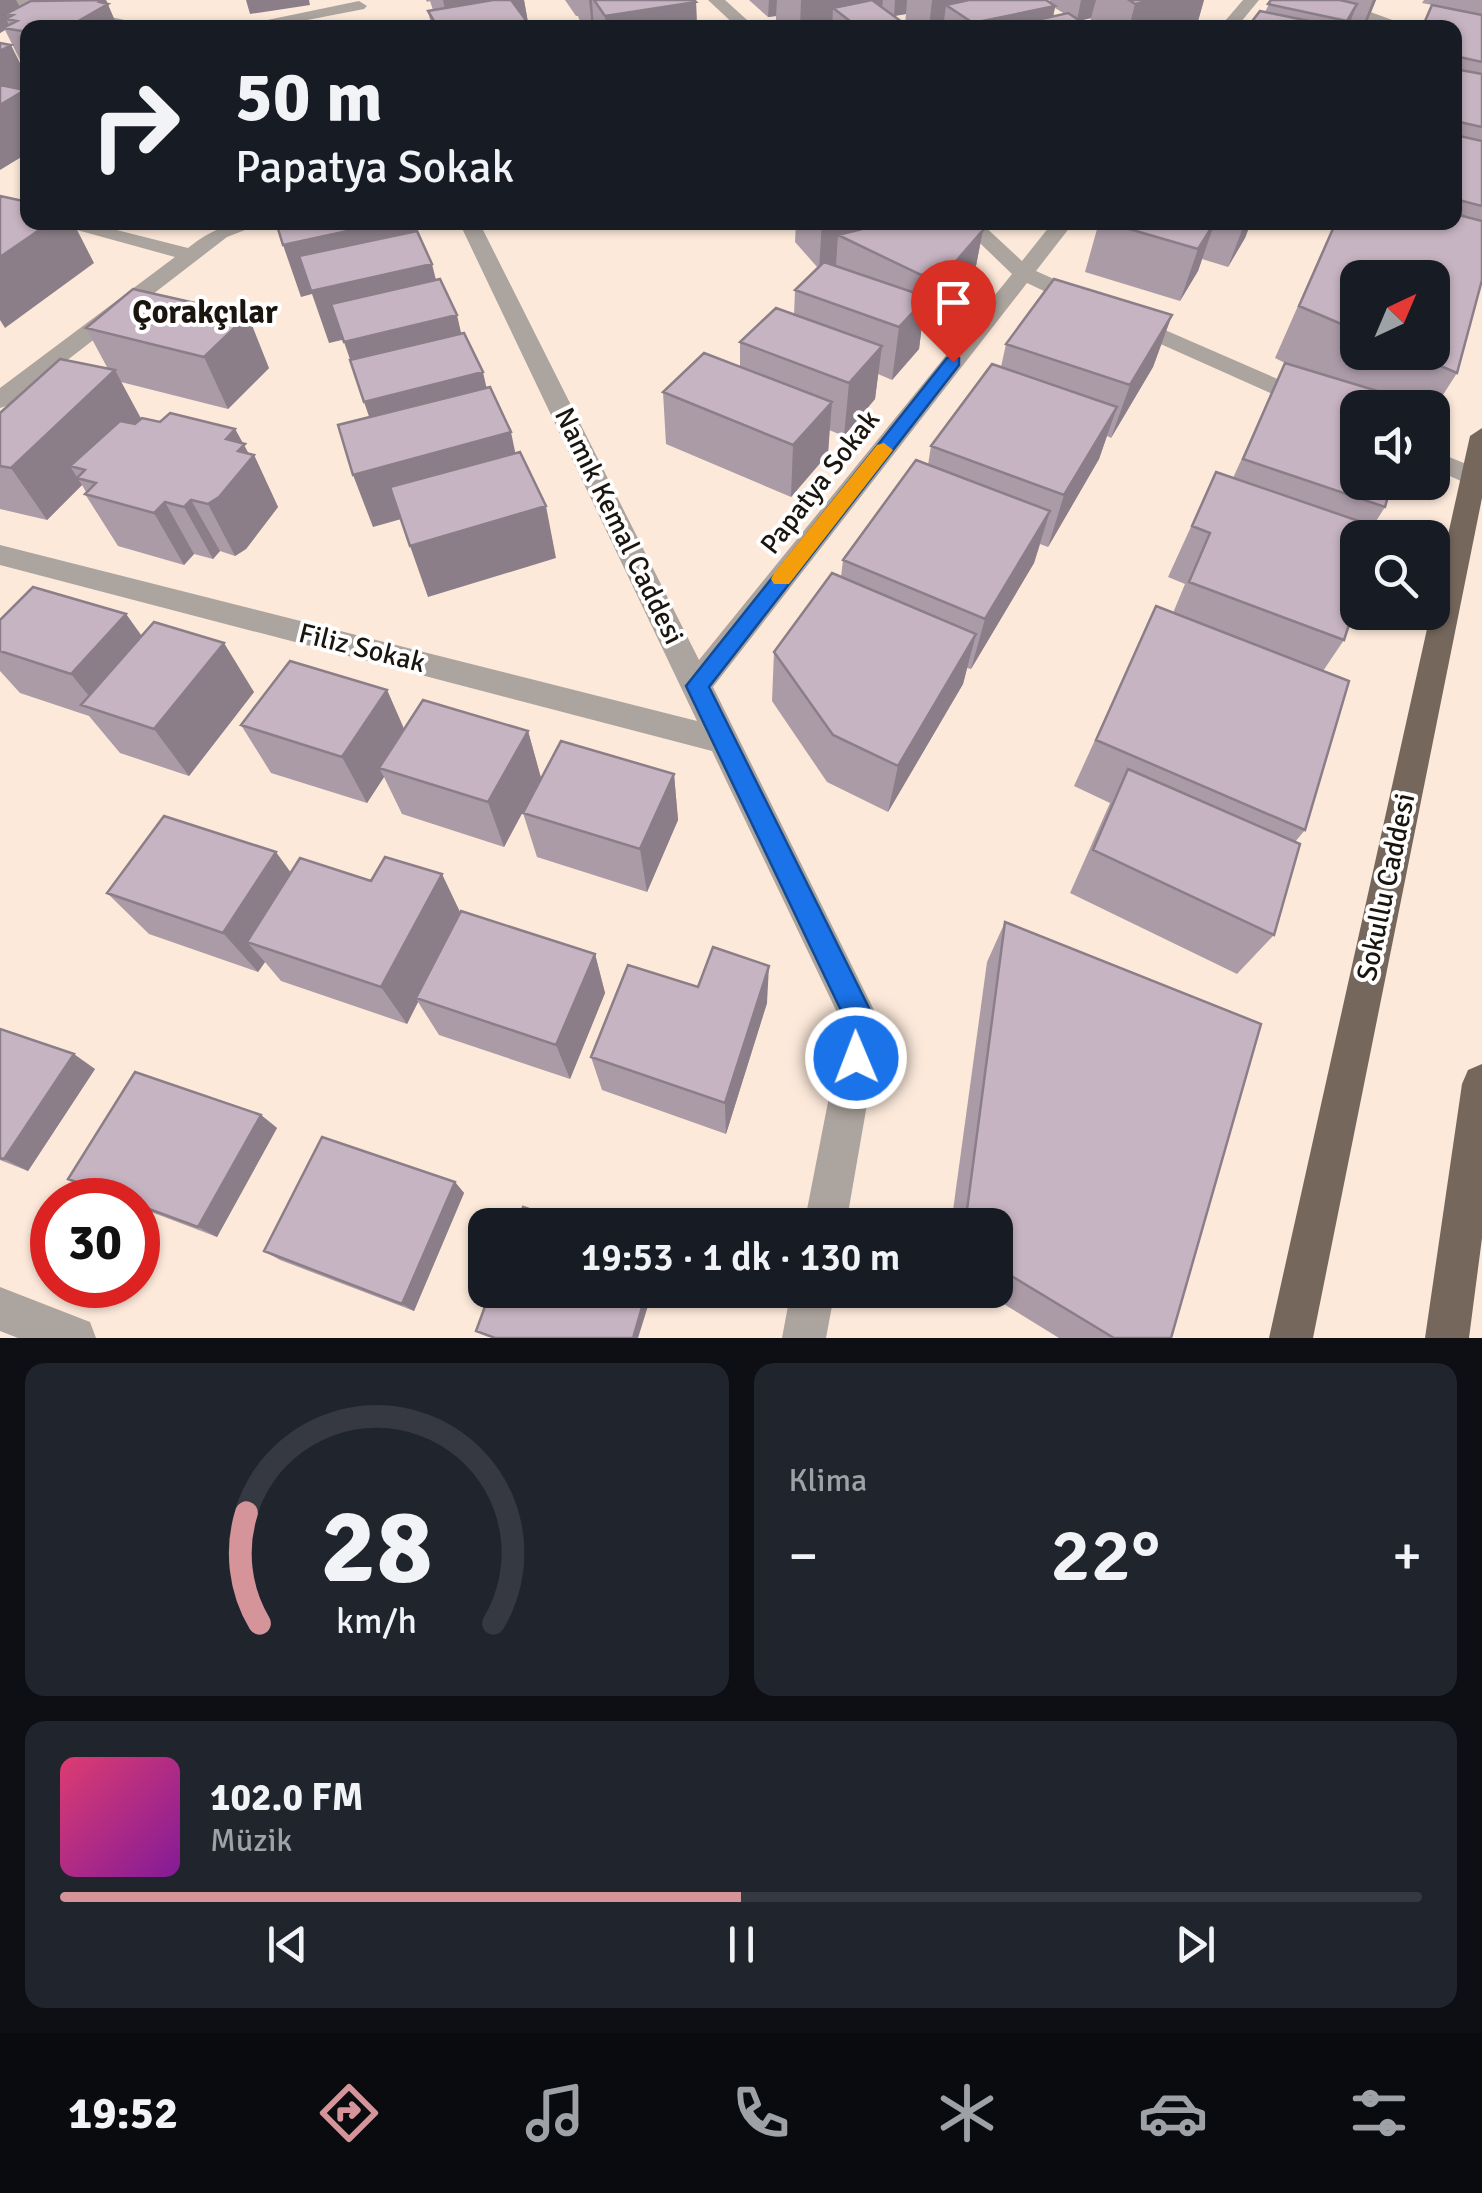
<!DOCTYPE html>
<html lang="tr">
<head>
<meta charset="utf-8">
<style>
	:root { --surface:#171b24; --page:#20242c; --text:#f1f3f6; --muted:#9ea1a6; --line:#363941; --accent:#d49499 }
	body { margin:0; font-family:Signika,sans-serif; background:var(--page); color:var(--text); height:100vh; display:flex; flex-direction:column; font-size:38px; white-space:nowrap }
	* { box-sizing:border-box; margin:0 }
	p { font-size:32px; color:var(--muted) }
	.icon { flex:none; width:55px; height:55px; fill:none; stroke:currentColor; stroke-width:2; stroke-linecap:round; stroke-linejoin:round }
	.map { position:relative; height:1338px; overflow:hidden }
	.side { display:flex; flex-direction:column; gap:25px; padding:25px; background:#0d0f14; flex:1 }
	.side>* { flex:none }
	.hud { position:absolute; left:20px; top:20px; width:1442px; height:210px; border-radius:20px; box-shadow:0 2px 8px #0004; background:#171b24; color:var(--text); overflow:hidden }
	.needle { width:65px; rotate:44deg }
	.tools { position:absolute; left:1340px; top:260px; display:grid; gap:20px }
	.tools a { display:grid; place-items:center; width:110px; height:110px; border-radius:20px; background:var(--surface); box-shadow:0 2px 8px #0004; font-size:50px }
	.speed { position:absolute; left:30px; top:1178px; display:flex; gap:20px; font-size:50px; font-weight:700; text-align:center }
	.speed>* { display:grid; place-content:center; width:130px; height:130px; border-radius:50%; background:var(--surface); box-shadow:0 2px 8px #0004; line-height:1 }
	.speed .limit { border:15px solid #d22; background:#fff; color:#111 }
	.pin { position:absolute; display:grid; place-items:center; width:85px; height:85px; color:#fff; margin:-102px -42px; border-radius:50% 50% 50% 0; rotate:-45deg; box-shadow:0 0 10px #0007 }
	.pin .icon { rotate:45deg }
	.me { position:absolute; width:110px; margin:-55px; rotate:359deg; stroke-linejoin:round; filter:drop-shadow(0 0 8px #0008) }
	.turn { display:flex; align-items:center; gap:35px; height:210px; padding:0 50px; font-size:45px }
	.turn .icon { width:130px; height:130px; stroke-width:2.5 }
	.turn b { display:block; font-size:70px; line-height:85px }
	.big { font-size:75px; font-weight:600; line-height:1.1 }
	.side .tile { flex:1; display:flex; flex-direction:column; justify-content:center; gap:15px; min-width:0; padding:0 35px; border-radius:20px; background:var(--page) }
	.side .dial { align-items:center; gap:0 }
	.dial svg { height:260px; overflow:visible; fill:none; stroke:var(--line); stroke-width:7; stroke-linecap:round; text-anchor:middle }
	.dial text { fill:var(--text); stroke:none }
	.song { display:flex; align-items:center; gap:30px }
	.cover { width:120px; height:120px; border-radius:15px; background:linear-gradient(135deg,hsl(340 70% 55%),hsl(290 70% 35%)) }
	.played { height:10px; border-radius:5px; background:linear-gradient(90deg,var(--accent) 50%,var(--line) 50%) }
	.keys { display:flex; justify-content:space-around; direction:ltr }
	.heat { display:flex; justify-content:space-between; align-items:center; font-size:55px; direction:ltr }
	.side .tiles { flex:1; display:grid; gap:25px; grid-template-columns:1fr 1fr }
	.tile:last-child { grid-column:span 2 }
	.trip { position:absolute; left:468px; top:1208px; width:545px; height:100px; border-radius:20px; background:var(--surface); box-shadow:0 2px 8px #0004; font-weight:600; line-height:100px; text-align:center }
	.dock { display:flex; height:160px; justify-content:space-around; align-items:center; background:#090b0e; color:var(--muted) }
	.dock .icon { width:70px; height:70px }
	.dock .active { color:var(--accent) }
	.dock b { font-size:45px; color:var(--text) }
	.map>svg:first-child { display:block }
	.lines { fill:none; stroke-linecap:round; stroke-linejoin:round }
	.minor { fill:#aca49e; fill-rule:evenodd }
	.major { fill:#75675c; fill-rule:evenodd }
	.wall { fill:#ab9ba7; fill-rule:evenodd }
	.shaded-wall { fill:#8b7e88 }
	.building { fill:#c7b4c2; stroke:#8b7e88; stroke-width:2.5 }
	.route { fill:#1a73e8; stroke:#114b97; stroke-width:2.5 }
	.slow { fill:#f59e0b }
	.labels { text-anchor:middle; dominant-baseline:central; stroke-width:8; stroke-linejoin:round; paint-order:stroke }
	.street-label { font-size:28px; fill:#1b1510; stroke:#fff }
	.far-district-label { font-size:32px; font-weight:bold; fill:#1b1510; stroke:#fff }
</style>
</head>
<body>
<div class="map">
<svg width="1482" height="1338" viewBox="0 0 1482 1338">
	<rect width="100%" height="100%" fill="#fce9da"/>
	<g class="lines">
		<path class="minor" d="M0,0H29L163,28H127L4,5Z
			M708,0H725L756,28H738Z
			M1243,0H1259L1236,28H1219Z
			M1315,0H1338L1414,28H1389Z
			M359,1L367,6L364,9L266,28H229Z
			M48,222H85L188,248C214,227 232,222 266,222L227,237L9,405L0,408V388L175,257Z
			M459,222H479L699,660L1012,274L958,222H980L1022,261L1053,222H1074L1036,271L1092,296L1095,301L1092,306H1076L1027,283L713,687L881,1024L846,1225H804L843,1025L712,751L0,565V545L697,721Z
			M1126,313L1358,414V432L1118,325L1115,320L1118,315Z
			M1432,450L1481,470V482H1463L1432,468Z
			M0,1287L90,1322L96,1338H18L0,1331Z
			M791,1290H835L826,1338H782Z"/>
		<path class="major" d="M1482,428V498L1313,1338H1269L1470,436Z
			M1482,1064V1238L1469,1338H1425L1462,1084L1468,1070Z"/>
	</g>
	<path class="wall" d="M0,0H16L20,7L106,0L118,28H28V76L5,30L0,33Z
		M426,0H524L529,28H432L428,11L433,10L430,1L427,2Z
		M565,0H694L696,2L697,28H585L579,19L578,16H576Z
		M749,0H1046L1049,2L1050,0H1204L1196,28H780L776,24V16L768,17ZM1055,8L1065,14L1053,17ZM906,14L905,24L894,16ZM1091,18L1089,27L1080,21Z
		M1271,0H1376L1365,28H1247L1265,12Z
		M1424,0H1482V280L1457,373L1432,412V408H1358L1385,507L1373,526L1344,640L1323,671L1305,830L1295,842L1274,935L1237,974L1070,893L1110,803L1074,786L1156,606L1173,613L1185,584L1168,577L1216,472L1233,478L1285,363L1275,358L1335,222H1455V28L1453,9L1422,3ZM1358,278L1432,352H1358Z
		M796,222H975L983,230L973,281L943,319L922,325L919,349L892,380L878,374L875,399L844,436L829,430L828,454L791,497L666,444L663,392L740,367V342L794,315L795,290L818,268L795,242Z
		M1099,222H1251L1245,238L1228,267L1202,259L1198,271L1180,301L1085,272Z
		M1172,315L1153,367L1111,438L1107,436L1099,459L1048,547L1040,544L1034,563L971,669L967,668L963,684L888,812L827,782L772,701L774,652L841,577L843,560L928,465L931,446L1001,367L1006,344Z
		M86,328L269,368L228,409L121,382L141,418L160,422L235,429L249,454L254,455L278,507L246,549L235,556L220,551L213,559L194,554L184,565L118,546L85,494L86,492L82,485L47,520L0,509V413L108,369Z
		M126,614L142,636L254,692L189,776L120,753L89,716L20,693L0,671V620Z
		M387,690L404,729L528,731L541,778L504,847L402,814L384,777L367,803L271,773L241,725Z
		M674,774L678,820L647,892L537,857L523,813Z
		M291,873L460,913L595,954L605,993L570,1079L439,1035L418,1002L407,1024L281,981L265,962L258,972L149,934L107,893Z
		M1005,922L1171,1338H1059L981,1290H995V1225H951L987,962Z
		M698,987L767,1003L726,1134L602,1090L591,1057Z
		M0,1029L95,1069L28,1171L0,1160Z
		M261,1115L277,1128L217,1237L138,1207V1200H118L91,1190L68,1179Z
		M455,1182L464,1193L414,1311L280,1260L264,1251Z"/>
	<path class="shaded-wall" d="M0,0H16L26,19L6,14L9,19H6L10,27L3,28L5,30L0,33Z
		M104,0H106L118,28H66Z
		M246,0H309L310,5L250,14Z
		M443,0H524L529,28H449Z
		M589,0H592L594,28H592Z
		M769,0H777L776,16L768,17Z
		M801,0H883L880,26L833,8L832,28H800Z
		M895,0H907L906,14L894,16Z
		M932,0H1009L1055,6L1051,28H972L973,23L946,5L943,28H929Z
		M1081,0H1096L1091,18L1077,21Z
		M1153,0H1204L1196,28H1129L1135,4Z
		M1373,0H1376L1365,27L1362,28Z
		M696,2L697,28H606L605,16Z
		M1357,4L1348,28H1344L1347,21Z
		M11,45L28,79V153L0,170V51Z
		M51,222H73L94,263L5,328L0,320V257Z
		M389,222H412L423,266L432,264L445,316L329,343L312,294L301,297L283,245Z
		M525,222H561L526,230Z
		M822,222H934L838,235L836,265L819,269Z
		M1215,222L1198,271L1180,301L1198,249Z
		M1245,222H1251L1245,238L1228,267Z
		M983,230L973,281L943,319L922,325L919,349L892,380L899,327L916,309L921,275Z
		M248,315L269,368L228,409L204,357Z
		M457,315L469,367L362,394L344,342Z
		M1172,315L1153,367L1111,438L1130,385Z
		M882,346L875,399L844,436L849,383Z
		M115,370L143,423L85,470L70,466L82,485L47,520L11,468Z
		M483,372L495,425L382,454L364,402Z
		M832,402L828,454L791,497L793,445Z
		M1117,407L1099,459L1048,547L1064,495Z
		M235,429L251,458L254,455L278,507L246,549L235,556L208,504L226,439Z
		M511,432L522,485L373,527L353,475Z
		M191,500L220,551L213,559L184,507Z
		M165,502L194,554L184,565L154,513Z
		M546,506L556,558L428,597L410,546Z
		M1050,511L1034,563L971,669L985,619Z
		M126,614L161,664L102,712L71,674Z
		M976,634L963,684L888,812L898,766Z
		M224,643L254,692L189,776L154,729Z
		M387,690L408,738L379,768L384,777L367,803L342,757Z
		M528,731L541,778L504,847L488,802Z
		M674,774L678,820L647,892L640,849Z
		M276,852L307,895L247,942L265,962L258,972L223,933Z
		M442,874L462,916L416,998L418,1002L407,1024L381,987Z
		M595,954L605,993L570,1079L556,1045Z
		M769,966L767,1003L726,1134L725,1103Z
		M74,1054L95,1069L28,1171L4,1159Z
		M261,1115L277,1128L217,1237L198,1227Z
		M455,1182L464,1193L414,1311L402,1304Z
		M647,1290H653L638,1338H633Z"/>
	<path class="building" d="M104,0L100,2L108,4L66,28H28V32L3,28L17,21L6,19L13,15L6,14L31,1Z
		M493,0H511L528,23L501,28H438L428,11Z
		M594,0H694L696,2L605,16Z
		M872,0L910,28H859L833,8Z
		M969,0H1046L1055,6L973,23L946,5Z
		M1129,0H1153L1135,4Z
		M1271,0H1340L1357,4L1347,21L1268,4Z
		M1432,5L1482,15V62L1455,56V28H1422Z
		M1260,11L1338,27L1247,28Z
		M1068,13L1091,28H1002Z
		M0,43L11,45L0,51Z
		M1455,69L1482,74V127L1455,121Z
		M0,85L25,90L0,105Z
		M1455,135L1482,141V206L1455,199Z
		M0,196L28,202V222H51L0,257Z
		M1455,214L1482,221V280L1457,373L1408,352H1432V278H1358V331L1299,306L1336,222H1455Z
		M276,222H389L283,245Z
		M890,222H975L983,230L951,267L921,275L838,235Z
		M1105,222H1215L1198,249Z
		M417,231L432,264L311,291L299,256Z
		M824,262L927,297L899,327L795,290Z
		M440,279L457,315L344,342L331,304Z
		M1054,279L1172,315L1130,385L1006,344Z
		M133,289L248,315L204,357L86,328Z
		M776,308L882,346L849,383L740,342Z
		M464,333L483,372L364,402L350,360Z
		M704,353L832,402L793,445L663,392Z
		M60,359L115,370L11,468L0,466V413Z
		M1285,363L1417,403L1415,408H1358V482H1392L1385,507L1243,459Z
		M992,364L1117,407L1064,495L931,446Z
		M490,387L511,432L353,475L338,425Z
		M170,413L235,429L226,439L245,444L238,451L254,455L219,497L208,504L191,500L184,507L165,502L154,513L85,494L96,483L77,478L85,470L70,466L120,421L135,424L142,418L160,422Z
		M520,452L546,506L410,546L390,487Z
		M916,460L1050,511L985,619L843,560Z
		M1216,472L1379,528L1376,538H1358V597L1344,640L1189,582L1210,533L1192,526Z
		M832,573L976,634L898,766L833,735L774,652Z
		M33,587L126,614L71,674L0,651V620Z
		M1156,606L1349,681L1305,830L1096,740Z
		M154,622L224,643L154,729L81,705Z
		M290,661L387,690L342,757L241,725Z
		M423,700L528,731L488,802L379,768Z
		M561,741L674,774L640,849L523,813Z
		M1128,769L1300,844L1274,935L1093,850Z
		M164,816L276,852L223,933L107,893Z
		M385,857L442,874L381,987L247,942L300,858L371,881Z
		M461,911L595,954L556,1045L416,998Z
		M1005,922L1261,1024L1171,1338H1114L995,1266V1225H965Z
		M713,947L769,966L725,1103L591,1057L628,965L698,987Z
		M0,1029L74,1054L4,1159L0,1158Z
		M135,1072L261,1115L198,1227L138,1205V1200H125L68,1179Z
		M322,1137L455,1182L402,1304L264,1251Z
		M523,1207L577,1225H516Z
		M491,1290H647L633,1338H495L476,1331Z"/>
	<path class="route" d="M953,356L959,358V365L709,687L877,1024L866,1068L856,1072L846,1068L841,1058L848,1025L686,686L947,358Z"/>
	<path class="slow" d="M884,443L893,450L890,454L789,584H774L771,579L774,573L877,445Z"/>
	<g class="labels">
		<g class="street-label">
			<text transform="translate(820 482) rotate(-52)">Papatya Sokak</text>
			<text transform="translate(619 526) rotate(64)">Namık Kemal Caddesi</text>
			<text transform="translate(362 648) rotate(14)">Filiz Sokak</text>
			<text transform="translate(1386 887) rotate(-78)">Sokullu Caddesi</text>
		</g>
		<g class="far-district-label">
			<text x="205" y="312">Çorakçılar</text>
		</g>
	</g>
</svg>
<div class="tools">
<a><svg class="needle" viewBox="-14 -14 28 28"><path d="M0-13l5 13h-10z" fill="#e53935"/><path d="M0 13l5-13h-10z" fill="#9ea1a6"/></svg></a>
<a><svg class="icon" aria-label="sound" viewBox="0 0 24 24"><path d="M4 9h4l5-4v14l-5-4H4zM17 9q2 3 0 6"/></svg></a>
<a><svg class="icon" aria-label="search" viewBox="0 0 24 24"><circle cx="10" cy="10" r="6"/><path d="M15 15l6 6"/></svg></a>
</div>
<div class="speed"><div class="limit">30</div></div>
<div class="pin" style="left:953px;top:362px;background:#d93025"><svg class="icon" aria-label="arrive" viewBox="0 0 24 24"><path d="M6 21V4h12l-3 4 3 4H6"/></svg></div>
<svg class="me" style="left:856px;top:1058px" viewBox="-20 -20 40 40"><circle r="17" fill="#1a73e8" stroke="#fff" stroke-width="3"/><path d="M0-11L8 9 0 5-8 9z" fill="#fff"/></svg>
<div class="trip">19:53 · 1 dk · 130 m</div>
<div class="hud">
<div class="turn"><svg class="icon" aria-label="right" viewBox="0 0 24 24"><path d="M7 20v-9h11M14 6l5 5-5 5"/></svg><div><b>50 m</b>Papatya Sokak</div></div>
</div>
</div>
<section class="side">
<div class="tiles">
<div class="tile dial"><svg viewBox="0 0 100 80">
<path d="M14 69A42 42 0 1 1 86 69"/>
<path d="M14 69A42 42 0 0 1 10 35" stroke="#d49499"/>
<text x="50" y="56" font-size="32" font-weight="700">28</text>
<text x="50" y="72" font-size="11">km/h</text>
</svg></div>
<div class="tile"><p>Klima</p>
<div class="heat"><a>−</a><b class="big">22°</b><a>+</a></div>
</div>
<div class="tile">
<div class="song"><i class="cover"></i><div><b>102.0 FM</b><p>Müzik</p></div></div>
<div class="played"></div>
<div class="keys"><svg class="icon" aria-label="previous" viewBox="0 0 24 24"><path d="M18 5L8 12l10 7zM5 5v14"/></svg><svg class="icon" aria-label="pause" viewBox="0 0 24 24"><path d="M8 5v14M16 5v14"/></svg><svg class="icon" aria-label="next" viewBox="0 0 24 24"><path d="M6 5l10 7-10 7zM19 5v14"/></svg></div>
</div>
</div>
</section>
<nav class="dock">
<b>19:52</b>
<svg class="icon active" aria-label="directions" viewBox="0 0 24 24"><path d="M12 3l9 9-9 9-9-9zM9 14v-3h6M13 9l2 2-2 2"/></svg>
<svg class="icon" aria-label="music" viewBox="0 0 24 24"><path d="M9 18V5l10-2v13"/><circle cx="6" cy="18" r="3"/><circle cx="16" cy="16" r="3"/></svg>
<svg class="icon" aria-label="phone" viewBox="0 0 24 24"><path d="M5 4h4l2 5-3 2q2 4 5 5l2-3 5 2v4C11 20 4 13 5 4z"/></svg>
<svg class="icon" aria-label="climate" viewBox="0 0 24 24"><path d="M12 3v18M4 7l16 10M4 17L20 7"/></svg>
<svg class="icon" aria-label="car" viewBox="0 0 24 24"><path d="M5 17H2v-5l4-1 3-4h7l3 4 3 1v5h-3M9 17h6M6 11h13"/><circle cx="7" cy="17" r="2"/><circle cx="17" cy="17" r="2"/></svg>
<svg class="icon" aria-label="filters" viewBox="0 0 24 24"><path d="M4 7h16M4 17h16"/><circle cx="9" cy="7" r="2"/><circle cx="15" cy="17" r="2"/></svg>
</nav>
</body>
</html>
